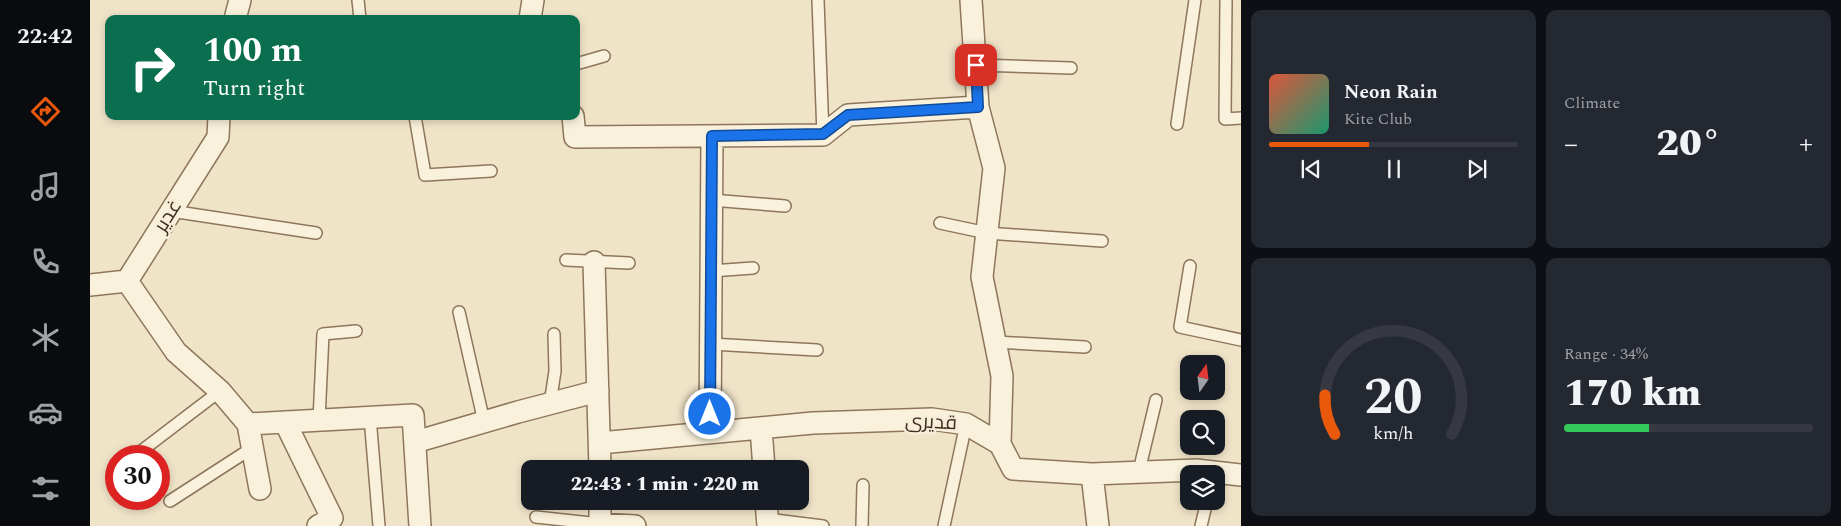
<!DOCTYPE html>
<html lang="en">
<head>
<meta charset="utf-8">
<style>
	:root { --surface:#171b24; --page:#242831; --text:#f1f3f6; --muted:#9ea1a6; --line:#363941; --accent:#ea580c }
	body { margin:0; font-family:Spectral,Cairo,serif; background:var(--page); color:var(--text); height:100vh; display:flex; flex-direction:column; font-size:19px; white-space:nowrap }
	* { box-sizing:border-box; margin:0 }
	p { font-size:16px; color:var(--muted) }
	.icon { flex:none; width:28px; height:28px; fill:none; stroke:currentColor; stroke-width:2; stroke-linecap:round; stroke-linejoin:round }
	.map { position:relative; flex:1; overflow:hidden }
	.drawer { display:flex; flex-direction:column; gap:10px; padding:10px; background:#0d0f14; width:600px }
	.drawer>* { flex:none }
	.top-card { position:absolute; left:15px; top:15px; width:475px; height:105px; border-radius:10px; box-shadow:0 2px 8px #0003; background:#0b6e4f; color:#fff; overflow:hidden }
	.needle { width:32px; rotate:14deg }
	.controls { position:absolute; left:1090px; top:355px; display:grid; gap:10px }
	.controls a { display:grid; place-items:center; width:45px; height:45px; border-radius:10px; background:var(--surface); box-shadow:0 2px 8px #0003; font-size:25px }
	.speed { position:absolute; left:15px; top:445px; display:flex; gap:10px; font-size:25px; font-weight:700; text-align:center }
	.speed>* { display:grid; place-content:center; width:65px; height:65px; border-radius:50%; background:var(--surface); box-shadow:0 2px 8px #0003; line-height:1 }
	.speed .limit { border:8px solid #d22; background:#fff; color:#111 }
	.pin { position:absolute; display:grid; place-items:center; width:42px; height:42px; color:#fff; margin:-21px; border-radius:10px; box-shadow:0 2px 8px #0006 }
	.me { position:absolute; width:55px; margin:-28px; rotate:0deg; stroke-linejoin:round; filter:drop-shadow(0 0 4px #0008) }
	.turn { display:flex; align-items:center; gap:18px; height:105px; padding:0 15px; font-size:22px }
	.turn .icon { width:65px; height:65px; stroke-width:2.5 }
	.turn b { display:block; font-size:35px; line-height:42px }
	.big { font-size:38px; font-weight:800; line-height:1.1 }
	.drawer .card { flex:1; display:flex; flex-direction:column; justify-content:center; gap:8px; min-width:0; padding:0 18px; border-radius:10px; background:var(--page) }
	.drawer .dial { align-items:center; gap:0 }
	.dial svg { height:130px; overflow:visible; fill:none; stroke:var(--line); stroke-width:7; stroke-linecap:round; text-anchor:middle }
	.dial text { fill:var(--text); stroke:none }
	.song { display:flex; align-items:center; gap:15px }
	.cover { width:60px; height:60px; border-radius:8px; background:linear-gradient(135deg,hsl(10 70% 55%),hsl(160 70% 35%)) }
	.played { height:5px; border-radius:2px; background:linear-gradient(90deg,var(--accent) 40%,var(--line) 40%) }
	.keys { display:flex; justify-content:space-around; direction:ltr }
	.heat { display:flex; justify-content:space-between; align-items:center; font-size:28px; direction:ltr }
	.charge { height:8px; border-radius:4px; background:linear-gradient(90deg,#34c759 34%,var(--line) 0) }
	.drawer .tiles { flex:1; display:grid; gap:10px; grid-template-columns:repeat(2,1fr) }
	.trip { position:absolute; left:431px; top:460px; width:288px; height:50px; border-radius:10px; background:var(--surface); box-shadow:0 2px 8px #0003; font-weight:800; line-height:50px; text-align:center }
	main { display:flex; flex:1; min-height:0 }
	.tabs { display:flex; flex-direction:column; width:90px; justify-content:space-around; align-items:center; background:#090b0e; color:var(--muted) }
	.tabs .icon { width:35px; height:35px }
	.tabs .selected { color:var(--accent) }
	.tabs b { font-size:22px; color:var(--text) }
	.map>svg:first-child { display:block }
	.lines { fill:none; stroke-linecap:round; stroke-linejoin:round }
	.lane-casing { stroke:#8d765c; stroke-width:14 }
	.street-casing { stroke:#8d765c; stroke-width:24 }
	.lane { stroke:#faf1dc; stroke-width:11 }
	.street { stroke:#faf1dc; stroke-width:21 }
	.route-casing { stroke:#114b97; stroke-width:12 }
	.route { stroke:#1a73e8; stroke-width:9 }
	.labels { text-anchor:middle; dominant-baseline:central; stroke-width:5; stroke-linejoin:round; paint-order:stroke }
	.street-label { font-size:20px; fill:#3d2e20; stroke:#f7eed8 }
</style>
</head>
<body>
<main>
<nav class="tabs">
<b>22:42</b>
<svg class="icon selected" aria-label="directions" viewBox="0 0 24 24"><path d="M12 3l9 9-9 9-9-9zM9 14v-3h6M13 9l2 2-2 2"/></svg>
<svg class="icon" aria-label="music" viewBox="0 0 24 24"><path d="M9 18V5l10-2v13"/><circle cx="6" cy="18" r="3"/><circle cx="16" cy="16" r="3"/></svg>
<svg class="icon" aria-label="phone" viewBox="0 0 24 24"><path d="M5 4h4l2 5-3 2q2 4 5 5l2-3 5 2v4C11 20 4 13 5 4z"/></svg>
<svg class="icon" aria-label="climate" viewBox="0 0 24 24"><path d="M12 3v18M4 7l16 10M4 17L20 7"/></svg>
<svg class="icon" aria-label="car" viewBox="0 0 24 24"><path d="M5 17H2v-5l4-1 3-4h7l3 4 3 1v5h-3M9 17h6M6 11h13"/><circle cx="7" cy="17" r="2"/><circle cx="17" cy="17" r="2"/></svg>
<svg class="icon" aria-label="filters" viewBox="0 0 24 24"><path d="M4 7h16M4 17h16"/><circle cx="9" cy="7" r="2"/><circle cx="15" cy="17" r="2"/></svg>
</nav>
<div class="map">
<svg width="1151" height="526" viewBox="0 0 1151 526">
	<rect width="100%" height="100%" fill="#f0e4c8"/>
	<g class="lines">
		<defs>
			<path id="lane" d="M268,0L270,19
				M728,0L733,135
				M1136,0L1135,119L1151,118
				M486,64L514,56
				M886,65L981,68
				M325,116L335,175L401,171
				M1087,124L1105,0
				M621,200L695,206
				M81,211L226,233
				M850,223L897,233L1012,241
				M476,260L539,263
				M1100,266L1090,327L1151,340
				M621,271L663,268
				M369,312L394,422
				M906,342L995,347
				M621,344L727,350
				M460,404L465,371L464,334
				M280,417L289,526
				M229,420L233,334L266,331
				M50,452L130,391
				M1049,471L1066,400
				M80,501L162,448
				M446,517L510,524
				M677,519L733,526
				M772,526L773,485
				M854,526L876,424
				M1111,526L1117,501"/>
			<path id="street" d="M881,0L888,107L904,168L892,277L912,376L910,444
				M145,19L150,0
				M440,19L443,0
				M483,116L485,137L733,135L758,115L888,107
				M504,262L510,469
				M37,281L86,352L130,391L158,424L170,489
				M0,285L37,281L128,137L129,116
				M195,422L242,518L228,526
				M158,424L323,415L330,526
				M671,428L674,469
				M620,432L622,136
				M325,442L428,412L508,391
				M510,443L723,423L842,419L876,424L910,444L923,469L1002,474L1106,470L1151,475
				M1002,474L1008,526
				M510,501V524L545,526
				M676,501L678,526"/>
		</defs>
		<use href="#lane" class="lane-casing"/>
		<use href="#street" class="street-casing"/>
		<use href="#lane" class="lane"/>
		<use href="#street" class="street"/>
	</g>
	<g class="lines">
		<defs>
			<path id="route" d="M620,414L622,136L733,134L758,115L888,107L886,65"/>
		</defs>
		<use href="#route" class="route-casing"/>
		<use href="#route" class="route"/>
	</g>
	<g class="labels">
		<g class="street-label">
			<text transform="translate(78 216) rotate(-58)">غدیر</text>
			<text transform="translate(841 422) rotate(3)">قدیری</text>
		</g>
	</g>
</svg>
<div class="controls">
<a><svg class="needle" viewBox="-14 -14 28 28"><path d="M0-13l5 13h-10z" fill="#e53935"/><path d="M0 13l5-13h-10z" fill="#9ea1a6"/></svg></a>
<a><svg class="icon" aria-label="search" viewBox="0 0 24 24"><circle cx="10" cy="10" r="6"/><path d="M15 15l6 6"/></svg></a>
<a><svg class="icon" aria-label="layers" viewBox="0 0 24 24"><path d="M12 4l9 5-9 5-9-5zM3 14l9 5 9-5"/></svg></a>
</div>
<div class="speed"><div class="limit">30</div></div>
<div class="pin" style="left:886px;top:65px;background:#d93025"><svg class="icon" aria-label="arrive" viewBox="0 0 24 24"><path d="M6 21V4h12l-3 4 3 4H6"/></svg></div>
<svg class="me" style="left:620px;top:414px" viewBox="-20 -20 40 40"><circle r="17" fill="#1a73e8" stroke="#fff" stroke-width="3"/><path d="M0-11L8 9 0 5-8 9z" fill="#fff"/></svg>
<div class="trip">22:43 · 1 min · 220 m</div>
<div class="top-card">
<div class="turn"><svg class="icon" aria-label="right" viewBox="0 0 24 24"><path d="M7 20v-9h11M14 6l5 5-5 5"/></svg><div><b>100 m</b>Turn right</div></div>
</div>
</div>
<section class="drawer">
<div class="tiles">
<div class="card">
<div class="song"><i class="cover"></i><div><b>Neon Rain</b><p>Kite Club</p></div></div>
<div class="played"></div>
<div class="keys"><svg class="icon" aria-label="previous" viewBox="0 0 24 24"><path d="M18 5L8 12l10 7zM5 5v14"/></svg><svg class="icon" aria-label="pause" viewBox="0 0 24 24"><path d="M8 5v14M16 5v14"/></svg><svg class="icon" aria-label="next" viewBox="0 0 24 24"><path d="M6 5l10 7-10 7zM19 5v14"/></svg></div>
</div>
<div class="card"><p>Climate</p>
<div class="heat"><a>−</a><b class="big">20°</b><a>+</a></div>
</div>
<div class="card dial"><svg viewBox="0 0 100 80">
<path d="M14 69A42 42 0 1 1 86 69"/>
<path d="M14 69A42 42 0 0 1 8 45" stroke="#ea580c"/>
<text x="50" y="56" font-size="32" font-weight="700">20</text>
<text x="50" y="72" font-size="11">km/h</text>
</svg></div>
<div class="card"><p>Range · 34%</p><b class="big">170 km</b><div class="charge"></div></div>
</div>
</section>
</main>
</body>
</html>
